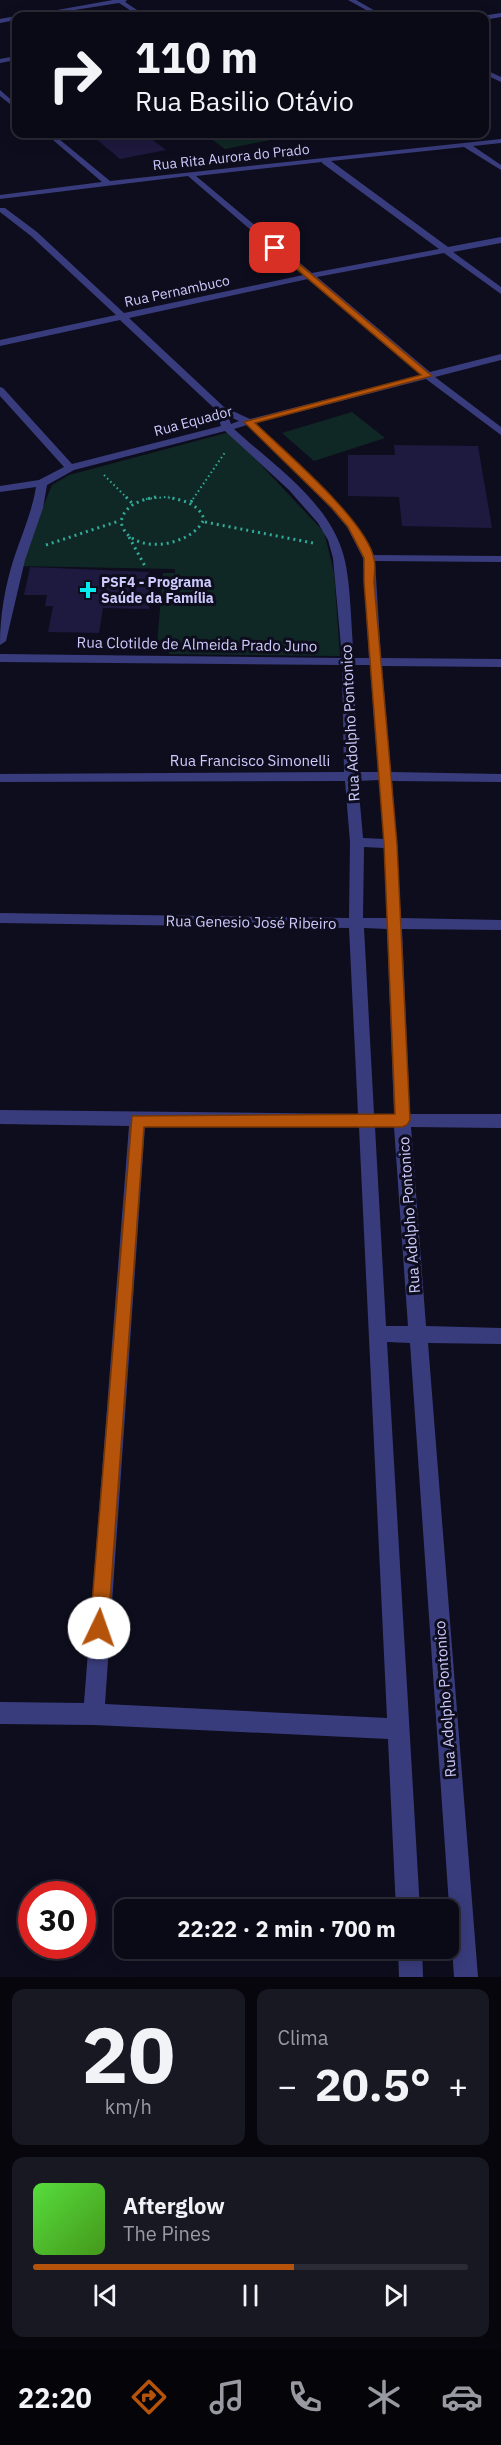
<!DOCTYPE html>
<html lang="pt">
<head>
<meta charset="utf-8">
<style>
	:root { --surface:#0a0a16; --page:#181823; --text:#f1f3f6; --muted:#999aa1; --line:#2a2b35; --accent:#b45309 }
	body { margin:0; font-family:"IBM Plex Sans",sans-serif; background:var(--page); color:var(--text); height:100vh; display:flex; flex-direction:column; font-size:22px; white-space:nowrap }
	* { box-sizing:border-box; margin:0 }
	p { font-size:20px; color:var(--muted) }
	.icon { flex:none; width:33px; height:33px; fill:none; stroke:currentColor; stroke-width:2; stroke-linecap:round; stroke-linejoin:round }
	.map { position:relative; height:1977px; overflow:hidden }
	.sheet { display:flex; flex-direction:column; gap:12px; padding:12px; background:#06060c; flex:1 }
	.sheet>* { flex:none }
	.hud { position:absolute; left:12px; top:12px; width:477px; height:126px; border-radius:12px; box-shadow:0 3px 15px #0003,0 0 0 2px var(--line); background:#0a0a16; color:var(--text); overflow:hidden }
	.speed { position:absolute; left:18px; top:1881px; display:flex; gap:12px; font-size:30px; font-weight:700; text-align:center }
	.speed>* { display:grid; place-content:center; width:78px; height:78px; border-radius:50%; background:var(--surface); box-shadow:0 3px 15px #0003,0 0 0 2px var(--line); line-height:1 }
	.speed .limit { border:9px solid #d22; background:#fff; color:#111 }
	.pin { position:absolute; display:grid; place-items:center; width:51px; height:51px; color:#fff; margin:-26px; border-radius:12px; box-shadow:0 3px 9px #0006 }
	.me { position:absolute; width:66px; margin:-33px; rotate:3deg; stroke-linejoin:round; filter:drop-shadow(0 0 4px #0008) }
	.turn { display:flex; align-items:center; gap:21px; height:126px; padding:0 24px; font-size:27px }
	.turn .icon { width:78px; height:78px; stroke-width:2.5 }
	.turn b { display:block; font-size:42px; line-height:51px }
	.big { font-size:45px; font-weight:700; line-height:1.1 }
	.sheet .card { flex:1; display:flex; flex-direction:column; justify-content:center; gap:9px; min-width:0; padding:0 21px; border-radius:12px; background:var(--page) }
	.sheet .dial { align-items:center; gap:0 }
	.dial b { font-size:78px; line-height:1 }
	.song { display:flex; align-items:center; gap:18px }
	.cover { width:72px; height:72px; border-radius:9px; background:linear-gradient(135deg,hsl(110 70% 55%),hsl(100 70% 35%)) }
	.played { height:6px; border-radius:3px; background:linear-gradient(90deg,var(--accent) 60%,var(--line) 60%) }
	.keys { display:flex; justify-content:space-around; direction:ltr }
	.heat { display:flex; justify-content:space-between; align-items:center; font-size:33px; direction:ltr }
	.sheet .tiles { flex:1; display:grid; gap:12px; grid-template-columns:1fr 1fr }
	.card:last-child { grid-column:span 2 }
	.trip { position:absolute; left:114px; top:1899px; width:345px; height:60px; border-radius:12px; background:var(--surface); box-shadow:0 3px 15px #0003,0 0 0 2px var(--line); font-weight:700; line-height:60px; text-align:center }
	.menu { display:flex; height:96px; justify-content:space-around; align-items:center; background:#040409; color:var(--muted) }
	.menu .icon { width:42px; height:42px }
	.menu .selected { color:var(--accent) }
	.menu b { font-size:27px; color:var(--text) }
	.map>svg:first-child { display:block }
	.green { fill:#102825 }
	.building { fill:#1e193e }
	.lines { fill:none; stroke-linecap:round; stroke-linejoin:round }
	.path-far1 { stroke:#31ac9a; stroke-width:2; stroke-dasharray:1.5 3; stroke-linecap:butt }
	.path { stroke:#31ac9a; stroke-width:3; stroke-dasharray:2 4; stroke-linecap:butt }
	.minor { fill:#393c7c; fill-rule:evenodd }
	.route { fill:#b45309; stroke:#753606; stroke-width:1.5 }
	.poi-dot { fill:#07eaee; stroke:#0e0d1e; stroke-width:2 }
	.labels { text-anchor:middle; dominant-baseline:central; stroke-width:6; stroke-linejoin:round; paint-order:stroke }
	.far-street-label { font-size:14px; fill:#cdcbfd; stroke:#0e0d1e }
	.far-poi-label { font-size:14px; font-weight:bold; fill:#cdcbfd; stroke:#0e0d1e; text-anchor:start }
	.street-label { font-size:15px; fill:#cdcbfd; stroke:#0e0d1e }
</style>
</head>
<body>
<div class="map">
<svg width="501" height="1977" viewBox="0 0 501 1977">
	<rect width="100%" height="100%" fill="#0e0d1e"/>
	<path class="green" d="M205,134H300L225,149Z
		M352,412L385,438L314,461L282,433Z
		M230,432L324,532L334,572L340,656L169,654L170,644H157L163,573H175V569L19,566L52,485L69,475Z"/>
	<path class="building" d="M119,134H145L166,150L120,159L95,138Z
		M394,445L478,446L492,528L402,526L399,497L348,496V455H395Z
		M30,567L149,572L147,585H152L149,609L103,608L99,633L48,632L53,606H45L47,595H24Z"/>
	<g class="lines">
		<path class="path-far1" d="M104,475L128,499
			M146,499L166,497L175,499
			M193,499L226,451"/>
		<path class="path" d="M126,497L133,504
			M156,497C140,500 124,505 121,522C129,557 192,547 204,519C198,503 184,501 168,497
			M191,502L194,497
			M205,522L313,543
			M129,537L146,568
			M46,545L119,521"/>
		<path class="minor" d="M113,0H127L125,2L146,16H139L119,3L36,16H24Z
			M348,0H356L384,16H377Z
			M501,13V17L484,20V16H482Z
			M16,16V20L0,23V19Z
			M16,56V60L0,63V59Z
			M484,69L501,77V82L484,74Z
			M0,90L16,104V109L0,96Z
			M46,134H53L110,181L501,139V143L473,146L501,165V170L464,147L331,161L448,247L501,237V243L453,252L501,287V294L444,253L317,277L430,372L501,354V360L435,377L501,427V435L426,379L256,423L339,504L357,526L373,555L501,556V562L375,561L381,658L501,659V667L382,666L391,772L501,774V782L392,781L401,918L501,920V930L402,929L410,1114H501V1128L411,1127L426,1326L501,1328V1344L428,1343L478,1977H454L410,1343L387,1342L420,1910H396L388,1739L94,1725L0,1724V1702L84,1703L129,1126L0,1124V1110L358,1114L349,928L0,923V913L349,918L350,842L345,781L0,782V774L344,772L342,665L0,662V654L342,658L333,558L328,540L318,523L289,490L225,431L74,470L47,485L43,508L25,560L6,641L0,645C0,615 5,586 14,558C22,534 32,512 36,487L0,492V486L39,480L64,467L0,396V387L3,388L72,464L221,426L216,410L120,320L0,346V340L116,315L31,236L0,212V208H5L37,232L124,313L303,275L188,176L0,199V195L102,182ZM322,162V163L439,249L312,273L196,176ZM308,279L421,375L250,419L224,407L129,318ZM228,416L239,421L231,424ZM247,425L331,508L347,527L363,558L369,658H354C351,628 351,584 344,557C330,502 273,465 234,429ZM354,665H370L378,772H357ZM379,780L384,839L363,838L358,781ZM364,847L384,848L387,918H363ZM364,928L387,929L394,1114H374ZM145,1126L359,1127L387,1718L105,1704ZM375,1127H394L408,1326H386Z
			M398,1948H422L423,1977H399Z"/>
	</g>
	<path class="route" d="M273,246H278L432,376L255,423C285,452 367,521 374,559C376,566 374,575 374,582L397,844L410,1120L407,1125L402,1127H144L108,1628L106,1635L99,1638L92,1635L90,1628L132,1116L395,1114L384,844L364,582V558L348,527L332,508L244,422L421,375L273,249Z"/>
	<path class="poi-dot" d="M85 581h6v6h6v6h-6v6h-6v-6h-6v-6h6z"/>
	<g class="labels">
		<g class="far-street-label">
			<text transform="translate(231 157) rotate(-6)">Rua Rita Aurora do Prado</text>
			<text transform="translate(177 291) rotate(-12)">Rua Pernambuco</text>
			<text transform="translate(193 421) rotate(-15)">Rua Equador</text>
		</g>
		<g class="far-poi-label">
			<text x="101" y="582">PSF4 - Programa<tspan x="101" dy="16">Saúde da Família</tspan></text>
		</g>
		<g class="street-label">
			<text transform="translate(197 644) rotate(1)">Rua Clotilde de Almeida Prado Juno</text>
			<text transform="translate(350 723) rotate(-93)">Rua Adolpho Pontonico</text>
			<text x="250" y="760">Rua Francisco Simonelli</text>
			<text transform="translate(251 922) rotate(1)">Rua Genesio José Ribeiro</text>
			<text transform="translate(409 1215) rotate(-94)">Rua Adolpho Pontonico</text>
			<text transform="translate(445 1699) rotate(-94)">Rua Adolpho Pontonico</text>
		</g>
	</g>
</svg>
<div class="speed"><div class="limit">30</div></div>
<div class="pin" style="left:275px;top:248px;background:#d93025"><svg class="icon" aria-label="arrive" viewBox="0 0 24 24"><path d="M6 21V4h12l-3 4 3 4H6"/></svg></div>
<svg class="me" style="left:99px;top:1628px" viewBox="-20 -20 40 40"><circle r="19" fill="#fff"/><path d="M0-13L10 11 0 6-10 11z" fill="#b45309"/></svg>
<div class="trip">22:22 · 2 min · 700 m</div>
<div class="hud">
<div class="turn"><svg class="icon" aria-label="right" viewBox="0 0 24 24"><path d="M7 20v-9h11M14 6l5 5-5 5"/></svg><div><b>110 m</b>Rua Basilio Otávio</div></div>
</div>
</div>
<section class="sheet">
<div class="tiles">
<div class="card dial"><b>20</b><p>km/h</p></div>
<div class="card"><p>Clima</p>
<div class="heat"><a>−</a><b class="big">20.5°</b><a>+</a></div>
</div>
<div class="card">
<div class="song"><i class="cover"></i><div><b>Afterglow</b><p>The Pines</p></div></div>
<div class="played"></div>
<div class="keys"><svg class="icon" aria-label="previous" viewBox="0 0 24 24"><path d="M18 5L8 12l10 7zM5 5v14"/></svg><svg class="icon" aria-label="pause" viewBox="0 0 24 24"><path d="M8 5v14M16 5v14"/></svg><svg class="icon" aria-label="next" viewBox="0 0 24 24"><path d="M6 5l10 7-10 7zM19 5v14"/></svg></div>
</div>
</div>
</section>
<nav class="menu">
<b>22:20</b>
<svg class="icon selected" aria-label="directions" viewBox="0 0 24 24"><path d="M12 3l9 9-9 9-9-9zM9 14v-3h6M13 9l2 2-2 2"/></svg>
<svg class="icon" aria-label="music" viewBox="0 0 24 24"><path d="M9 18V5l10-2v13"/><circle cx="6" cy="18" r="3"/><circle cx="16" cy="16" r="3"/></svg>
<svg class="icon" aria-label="phone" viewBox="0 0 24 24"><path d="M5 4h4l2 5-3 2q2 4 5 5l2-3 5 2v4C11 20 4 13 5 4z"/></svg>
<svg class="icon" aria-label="climate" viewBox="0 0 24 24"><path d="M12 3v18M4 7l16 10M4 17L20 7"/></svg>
<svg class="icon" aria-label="car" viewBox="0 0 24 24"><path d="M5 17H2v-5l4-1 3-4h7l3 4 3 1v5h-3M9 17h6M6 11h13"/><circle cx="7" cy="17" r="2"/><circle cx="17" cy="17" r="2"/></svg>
</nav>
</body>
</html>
